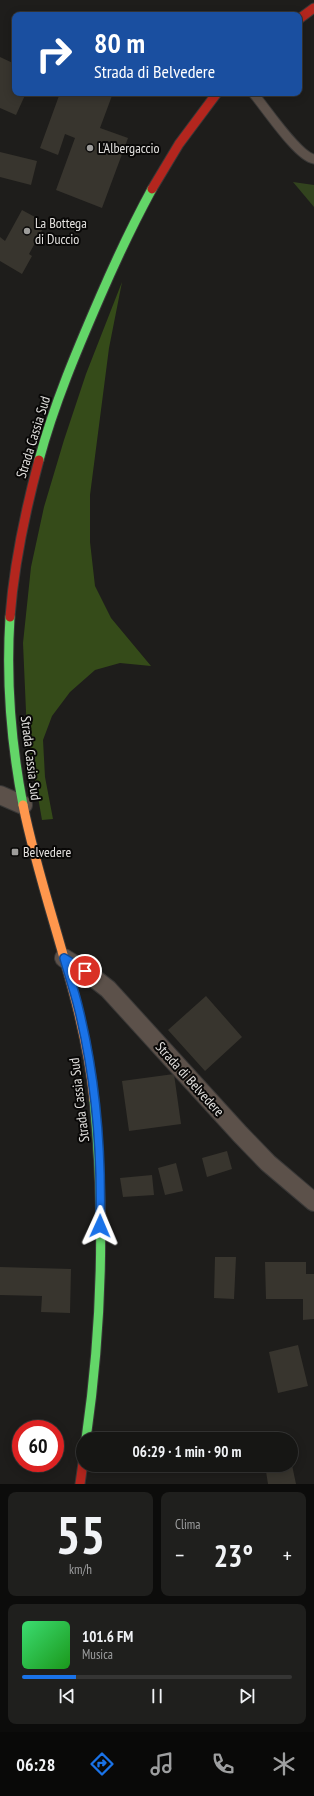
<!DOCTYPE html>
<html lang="it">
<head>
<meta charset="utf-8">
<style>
	:root { --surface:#161614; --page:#1f1f1d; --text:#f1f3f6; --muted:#9e9fa0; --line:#353534; --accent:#1a73e8 }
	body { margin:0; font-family:"PT Sans Narrow",sans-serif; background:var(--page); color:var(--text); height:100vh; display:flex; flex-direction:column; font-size:15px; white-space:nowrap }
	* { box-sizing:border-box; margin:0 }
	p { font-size:13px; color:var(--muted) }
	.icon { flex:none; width:22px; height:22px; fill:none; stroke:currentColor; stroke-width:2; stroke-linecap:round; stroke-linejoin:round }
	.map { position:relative; height:1484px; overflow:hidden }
	.panel { display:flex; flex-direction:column; gap:8px; padding:8px; background:#0c0c0b; flex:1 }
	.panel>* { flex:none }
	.hud { position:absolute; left:12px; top:12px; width:290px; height:84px; border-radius:8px; box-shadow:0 2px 10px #0003,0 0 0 1px var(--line); background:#1a4fa0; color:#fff; overflow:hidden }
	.speed { position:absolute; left:12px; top:1420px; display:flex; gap:8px; font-size:20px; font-weight:700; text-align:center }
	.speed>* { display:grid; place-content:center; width:52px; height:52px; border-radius:50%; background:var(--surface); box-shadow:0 2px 10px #0003,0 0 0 1px var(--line); line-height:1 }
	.speed .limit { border:6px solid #d22; background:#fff; color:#111 }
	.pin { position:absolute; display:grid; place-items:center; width:34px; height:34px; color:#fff; margin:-17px; border:2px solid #fff; border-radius:50%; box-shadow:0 1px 4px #0007 }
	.me { position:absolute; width:44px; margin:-22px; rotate:1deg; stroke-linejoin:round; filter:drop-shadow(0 0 3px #0008) }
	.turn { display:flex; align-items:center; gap:14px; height:84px; padding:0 16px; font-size:18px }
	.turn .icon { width:52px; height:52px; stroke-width:2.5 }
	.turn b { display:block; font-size:28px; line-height:34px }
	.big { font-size:30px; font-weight:700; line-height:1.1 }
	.panel .widget { flex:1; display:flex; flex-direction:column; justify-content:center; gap:6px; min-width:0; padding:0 14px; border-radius:8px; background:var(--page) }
	.panel .dial { align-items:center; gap:0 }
	.dial b { font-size:52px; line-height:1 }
	.song { display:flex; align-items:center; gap:12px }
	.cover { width:48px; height:48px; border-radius:6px; background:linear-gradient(135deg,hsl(140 70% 55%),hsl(120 70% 35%)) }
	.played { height:4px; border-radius:2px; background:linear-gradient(90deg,var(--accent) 20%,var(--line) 20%) }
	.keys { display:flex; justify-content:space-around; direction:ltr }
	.heat { display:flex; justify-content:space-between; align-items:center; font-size:22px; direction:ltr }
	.panel .tiles { flex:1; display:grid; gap:8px; grid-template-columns:1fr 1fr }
	.widget:last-child { grid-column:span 2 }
	.trip { position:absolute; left:76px; top:1432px; width:222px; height:40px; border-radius:20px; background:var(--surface); box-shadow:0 2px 10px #0003,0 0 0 1px var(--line); font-weight:700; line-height:40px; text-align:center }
	.tab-bar { display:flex; height:64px; justify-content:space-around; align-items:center; background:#090908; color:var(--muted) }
	.tab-bar .icon { width:28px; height:28px }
	.tab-bar .active { color:var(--accent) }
	.tab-bar b { font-size:18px; color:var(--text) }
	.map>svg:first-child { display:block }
	.green { fill:#32431e }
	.forest { fill:#354b19 }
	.building { fill:#38352e }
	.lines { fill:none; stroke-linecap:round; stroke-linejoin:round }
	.lane-casing { stroke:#393837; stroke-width:11 }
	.street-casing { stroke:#393837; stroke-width:20 }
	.fast-casing { stroke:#393837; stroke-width:11 }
	.slow-casing { stroke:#393837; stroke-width:11 }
	.jam-casing { stroke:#393837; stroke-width:11 }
	.lane { stroke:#5c514a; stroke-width:9 }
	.street { stroke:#5c514a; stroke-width:18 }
	.fast { stroke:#63d668; stroke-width:9 }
	.slow { stroke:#ff974d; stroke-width:9 }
	.jam { stroke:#b3261e; stroke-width:9 }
	.route-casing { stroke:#114b97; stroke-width:10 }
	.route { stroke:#1a73e8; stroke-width:7 }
	.poi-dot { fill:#9d9c9a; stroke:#090807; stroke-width:1.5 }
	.labels { text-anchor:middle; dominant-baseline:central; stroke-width:4; stroke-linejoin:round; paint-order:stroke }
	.poi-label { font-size:14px; fill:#e2e0de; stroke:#090807; text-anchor:start }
	.street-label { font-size:14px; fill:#e2e0de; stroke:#090807 }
</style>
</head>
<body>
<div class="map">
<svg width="314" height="1484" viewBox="0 0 314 1484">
	<rect width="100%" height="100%" fill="#1e1d1b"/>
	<path class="green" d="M293,182L314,185V207Z"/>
	<path class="forest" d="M122,282L109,348L90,495V542L95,586L111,618L151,666L120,663L95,670L70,692L52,716L43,740L45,777L53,819L42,820L27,734L23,643L31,567L44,507L64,440L86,374Z"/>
	<path class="building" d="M0,57L15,64V93H26L16,115L0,108Z
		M60,93H113L100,128L128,138L102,208L56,190L75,138L65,134L58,155L40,148Z
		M0,152L37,161L31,185L0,177Z
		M22,210L46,223L29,254L32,256L22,274L0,261V237L5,241Z
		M206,996L242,1037L205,1071L168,1030Z
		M174,1074L181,1124L129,1131L122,1081Z
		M227,1151L232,1169L207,1177L202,1158Z
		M176,1163L183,1191L165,1195L158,1168Z
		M152,1175L154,1195L123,1197L120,1178Z
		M215,1257H236L234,1299L214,1298Z
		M265,1262H306V1274H314V1319L303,1320V1299H266Z
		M0,1267L71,1269L70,1313L41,1312L42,1296L0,1295Z
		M298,1345L308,1386L278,1393L269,1352Z
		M265,1465H292L296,1484H268Z"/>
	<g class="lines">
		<defs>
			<path id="lane" d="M253,93C265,107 298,157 314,159"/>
			<path id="street" d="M0,795L23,805
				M64,958L85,971L108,989L240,1134L268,1163L314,1202"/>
			<path id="fast" d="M39,460C54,404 77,350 100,297C116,260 133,224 152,189
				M10,617C6,680 11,743 23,805
				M86,1439C102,1328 105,1212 94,1100"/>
			<path id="slow" d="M23,805C43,904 84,999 94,1100"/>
			<path id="jam" d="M299,19L314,8
				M152,189L179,144L217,93
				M10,617C14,564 25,512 39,460
				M80,1484L83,1463"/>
		</defs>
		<use href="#lane" class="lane-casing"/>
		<use href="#street" class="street-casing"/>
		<use href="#fast" class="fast-casing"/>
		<use href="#slow" class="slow-casing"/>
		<use href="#jam" class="jam-casing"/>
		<use href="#lane" class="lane"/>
		<use href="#street" class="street"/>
		<use href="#fast" class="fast"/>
		<use href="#slow" class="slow"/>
		<use href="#jam" class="jam"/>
	</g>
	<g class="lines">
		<defs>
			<path id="route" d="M85,971L64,958C69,975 75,993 79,1010C96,1080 102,1154 100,1226"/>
		</defs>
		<use href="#route" class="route-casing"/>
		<use href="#route" class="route"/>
	</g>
	<g class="poi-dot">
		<circle cx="90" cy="148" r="4"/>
		<circle cx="27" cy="231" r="4"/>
		<rect x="11" y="848" width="8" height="8" rx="2"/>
	</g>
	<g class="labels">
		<g class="poi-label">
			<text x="98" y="148">L'Albergaccio</text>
			<text x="35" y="223">La Bottega<tspan x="35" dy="16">di Duccio</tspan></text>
			<text x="23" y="852">Belvedere</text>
		</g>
		<g class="street-label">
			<text transform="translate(33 437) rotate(-73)">Strada Cassia Sud</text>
			<text transform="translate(31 758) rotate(83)">Strada Cassia Sud</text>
			<text transform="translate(190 1079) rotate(48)">Strada di Belvedere</text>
			<text transform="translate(79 1100) rotate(-97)">Strada Cassia Sud</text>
		</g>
	</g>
</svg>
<div class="speed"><div class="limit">60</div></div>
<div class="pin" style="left:85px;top:971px;background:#d93025"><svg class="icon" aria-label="arrive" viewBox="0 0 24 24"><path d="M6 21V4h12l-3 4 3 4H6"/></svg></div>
<svg class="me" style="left:100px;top:1226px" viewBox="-20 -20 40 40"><path d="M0-17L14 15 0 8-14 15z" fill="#1a73e8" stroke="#fff" stroke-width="4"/></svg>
<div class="trip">06:29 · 1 min · 90 m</div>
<div class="hud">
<div class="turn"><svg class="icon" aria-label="right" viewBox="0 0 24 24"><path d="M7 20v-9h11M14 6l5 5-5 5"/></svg><div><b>80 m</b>Strada di Belvedere</div></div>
</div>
</div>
<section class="panel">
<div class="tiles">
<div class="widget dial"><b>55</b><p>km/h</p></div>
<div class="widget"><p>Clima</p>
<div class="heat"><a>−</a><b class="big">23°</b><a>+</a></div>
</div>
<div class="widget">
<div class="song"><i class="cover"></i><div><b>101.6 FM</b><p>Musica</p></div></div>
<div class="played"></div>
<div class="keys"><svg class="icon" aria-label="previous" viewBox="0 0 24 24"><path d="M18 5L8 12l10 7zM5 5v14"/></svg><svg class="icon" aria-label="pause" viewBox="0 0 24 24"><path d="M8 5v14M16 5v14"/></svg><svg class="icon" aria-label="next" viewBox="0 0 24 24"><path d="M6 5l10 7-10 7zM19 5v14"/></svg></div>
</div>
</div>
</section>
<nav class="tab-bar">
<b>06:28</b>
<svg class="icon active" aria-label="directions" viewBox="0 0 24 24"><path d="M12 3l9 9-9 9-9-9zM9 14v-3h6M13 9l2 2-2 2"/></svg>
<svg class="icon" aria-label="music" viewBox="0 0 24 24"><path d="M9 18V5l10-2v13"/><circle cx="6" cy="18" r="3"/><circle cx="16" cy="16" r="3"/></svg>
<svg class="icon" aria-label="phone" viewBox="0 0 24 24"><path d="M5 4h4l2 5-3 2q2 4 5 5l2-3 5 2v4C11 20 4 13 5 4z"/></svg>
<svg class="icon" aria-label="climate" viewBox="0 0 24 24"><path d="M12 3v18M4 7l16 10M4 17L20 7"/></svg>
</nav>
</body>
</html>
